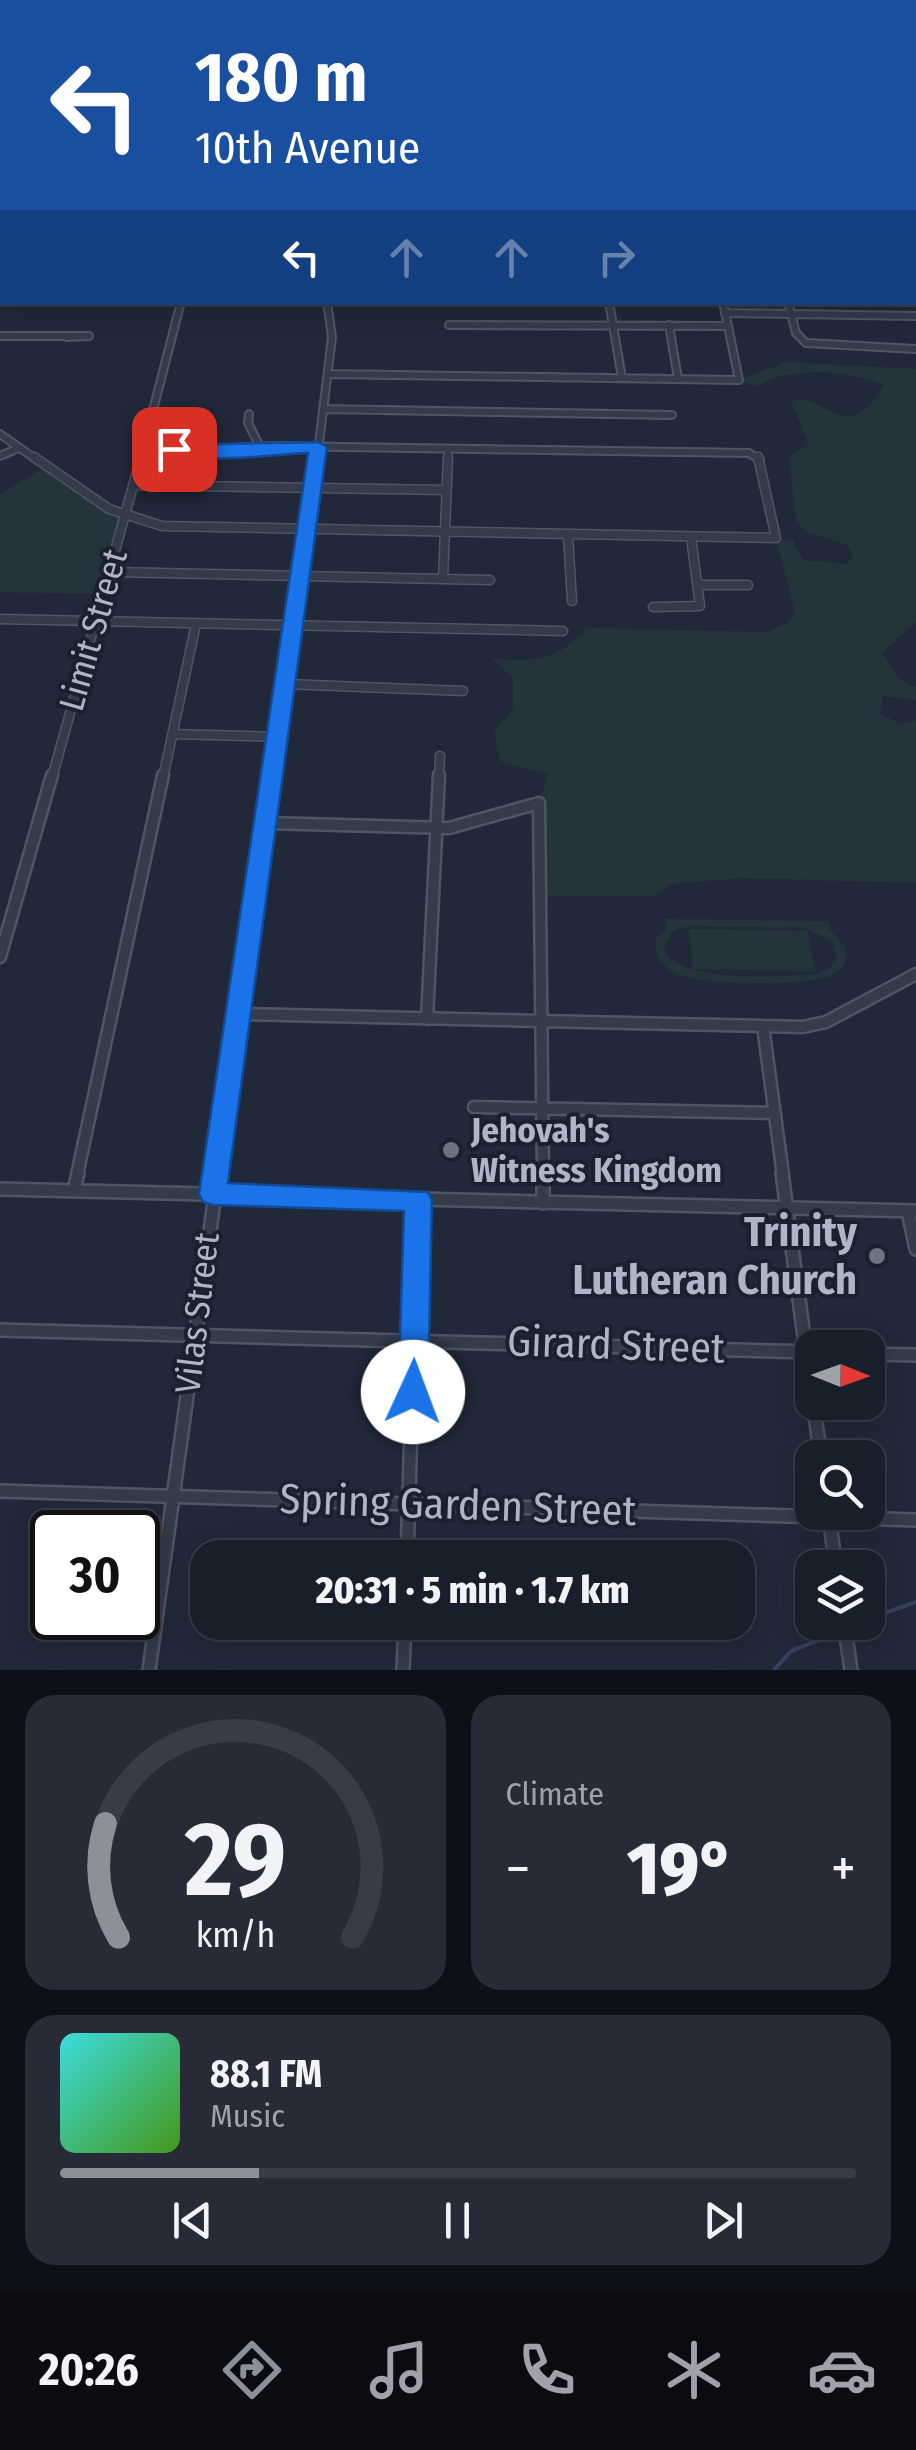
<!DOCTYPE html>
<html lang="en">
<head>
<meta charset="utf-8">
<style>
	:root { --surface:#191e2b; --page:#262b37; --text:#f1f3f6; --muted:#9fa2a9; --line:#373c47; --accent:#8c9099 }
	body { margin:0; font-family:"Fira Sans Condensed",sans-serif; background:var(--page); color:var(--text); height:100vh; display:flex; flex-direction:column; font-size:38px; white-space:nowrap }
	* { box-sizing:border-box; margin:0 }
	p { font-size:32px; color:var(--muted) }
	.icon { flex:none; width:55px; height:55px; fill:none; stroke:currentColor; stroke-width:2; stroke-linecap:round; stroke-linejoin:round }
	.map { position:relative; height:1670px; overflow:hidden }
	.details { display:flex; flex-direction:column; gap:25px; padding:25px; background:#0e1018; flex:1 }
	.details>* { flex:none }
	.banner { position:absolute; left:0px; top:0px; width:918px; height:305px; box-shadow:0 5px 25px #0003,0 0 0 2px var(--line); background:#1a4fa0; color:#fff; overflow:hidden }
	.needle { width:65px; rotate:91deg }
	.fabs { position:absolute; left:795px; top:1330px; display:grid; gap:20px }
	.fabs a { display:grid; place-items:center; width:90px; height:90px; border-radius:20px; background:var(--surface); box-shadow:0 5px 25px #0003,0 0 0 2px var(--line); font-size:50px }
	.speed { position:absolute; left:30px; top:1510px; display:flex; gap:20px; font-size:50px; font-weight:700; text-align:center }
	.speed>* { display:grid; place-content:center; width:130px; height:130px; border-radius:50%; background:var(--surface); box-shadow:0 5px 25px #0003,0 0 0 2px var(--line); line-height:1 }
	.speed .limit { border:5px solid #111; border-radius:15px; background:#fff; color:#111 }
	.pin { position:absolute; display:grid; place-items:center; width:85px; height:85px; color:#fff; margin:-42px; border-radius:20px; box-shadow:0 5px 15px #0006 }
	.me { position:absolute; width:110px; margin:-55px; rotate:2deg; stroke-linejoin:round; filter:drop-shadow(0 0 8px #0008) }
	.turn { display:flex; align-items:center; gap:35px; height:210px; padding:0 30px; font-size:45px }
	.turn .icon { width:130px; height:130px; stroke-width:2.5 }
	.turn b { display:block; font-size:70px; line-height:85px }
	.lanes { display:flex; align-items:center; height:95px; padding:0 30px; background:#0003; justify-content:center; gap:50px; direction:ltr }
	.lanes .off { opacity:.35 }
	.big { font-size:75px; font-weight:800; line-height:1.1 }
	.details .tile { flex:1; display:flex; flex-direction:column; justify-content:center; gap:15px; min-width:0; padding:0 35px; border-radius:30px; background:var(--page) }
	.details .dial { align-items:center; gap:0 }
	.dial svg { height:260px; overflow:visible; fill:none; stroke:var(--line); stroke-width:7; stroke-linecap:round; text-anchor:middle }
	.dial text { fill:var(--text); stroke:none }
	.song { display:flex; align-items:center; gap:30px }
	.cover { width:120px; height:120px; border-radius:15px; background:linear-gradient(135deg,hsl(180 70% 55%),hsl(100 70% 35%)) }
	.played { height:10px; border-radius:5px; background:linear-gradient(90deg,var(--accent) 25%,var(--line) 25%) }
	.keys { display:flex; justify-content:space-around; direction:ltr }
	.heat { display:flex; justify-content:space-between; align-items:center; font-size:55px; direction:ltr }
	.details .tiles { flex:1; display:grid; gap:25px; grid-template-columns:1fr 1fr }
	.tile:last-child { grid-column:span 2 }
	.trip { position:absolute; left:190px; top:1540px; width:565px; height:100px; border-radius:30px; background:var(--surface); box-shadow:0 5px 25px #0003,0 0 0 2px var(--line); font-weight:800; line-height:100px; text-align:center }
	.menu { display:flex; height:160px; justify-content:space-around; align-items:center; background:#0a0c11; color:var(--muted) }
	.menu .icon { width:70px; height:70px }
	.menu .on { color:var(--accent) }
	.menu b { font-size:45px; color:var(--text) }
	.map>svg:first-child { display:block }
	.green { fill:#23353a; fill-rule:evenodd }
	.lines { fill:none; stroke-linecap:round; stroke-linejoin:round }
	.stream { stroke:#344160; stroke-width:4 }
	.minor-far3-casing { stroke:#4f5564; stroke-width:10 }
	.minor-far2-casing { stroke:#4f5564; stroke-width:11 }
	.minor-far1-casing { stroke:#4f5564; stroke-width:15 }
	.minor-casing { stroke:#4f5564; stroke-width:16 }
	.minor-far3 { stroke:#343b49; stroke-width:6 }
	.minor-far2 { stroke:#343b49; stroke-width:8 }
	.minor-far1 { stroke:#343b49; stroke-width:10 }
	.minor { stroke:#343b49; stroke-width:11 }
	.route { fill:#1a73e8; stroke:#114b97; stroke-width:2.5 }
	.worship-dot { fill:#6b7280; stroke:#1a202e; stroke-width:4 }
	.labels { text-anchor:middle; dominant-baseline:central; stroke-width:8; stroke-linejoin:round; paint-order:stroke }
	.street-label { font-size:35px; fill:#afb5c6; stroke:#1a202e }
	.poi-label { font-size:35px; font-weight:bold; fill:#afb5c6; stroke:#1a202e; text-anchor:start }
	.near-poi-label { font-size:42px; font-weight:bold; fill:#afb5c6; stroke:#1a202e; text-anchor:end }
	.near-street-label { font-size:42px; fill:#afb5c6; stroke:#1a202e }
</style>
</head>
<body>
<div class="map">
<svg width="916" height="1670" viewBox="0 0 916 1670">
	<rect width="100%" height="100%" fill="#212839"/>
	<path class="green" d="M786,362L916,369V622L882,653L899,679L916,687V700L883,696L880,713L900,724L916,720V883L741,878L669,884L657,896H540L539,803L548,775L500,761L494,731L513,709V679L492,658C532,663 560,660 586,628L763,632L787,624L795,612L776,538L793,540L803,560L847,564L853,555L848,545L807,532L796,522L789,456L809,445L791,402C821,386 845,453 884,385C850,370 790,366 757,386L739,380Z
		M46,466L125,517L104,594L0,592V495Z
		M664,919L829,921V929L845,946C847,958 846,967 835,974C815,987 702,985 679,975C663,968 654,956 656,939L668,925ZM688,926L805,928L832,941L837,957L829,969L815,974C781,976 676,985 664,948L671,933Z
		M689,929L808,931L815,971L693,969Z"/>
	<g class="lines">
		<path class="stream" d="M868,1619L916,1602
			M774,1670L791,1651L822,1639"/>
		<defs>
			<path id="minor-far3" d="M609,302L622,378
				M788,302L796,333L806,343L916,349
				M725,313L916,316
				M449,325L727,326
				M669,325L678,379
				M0,336H89L67,337
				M329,374L739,380L723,302
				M323,409L672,415
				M249,414L248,423L260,447
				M0,434L37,460
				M142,452L276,446L749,453L760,460
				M0,456L19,448
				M140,460L181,302
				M317,460L332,337L327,302
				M448,460V450"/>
			<path id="minor-far2" d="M34,457L109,509L162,526L776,538L758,457
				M133,485L446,490
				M568,535L572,601
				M111,572L490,580
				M443,579L448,457
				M699,585H748
				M653,607L700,606L691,537
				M0,619L563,631
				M286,684L463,691
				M172,734L279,737
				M52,778L141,457
				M163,778L196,624
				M273,778L317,457
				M439,778L440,756"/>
			<path id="minor-far1" d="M267,823L449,828L539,803L543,1175
				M0,957L52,775
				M241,1014L803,1027L826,1022L916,974
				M427,1019L439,775
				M763,1026L783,1175
				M474,1107L774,1113
				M77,1175L163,775
				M218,1175L273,775"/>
			<path id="minor" d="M543,1173V1203
				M782,1173L812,1396
				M0,1189L916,1211
				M74,1191L78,1173
				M908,1211L916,1249
				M0,1330L812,1352
				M868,1354L916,1355
				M813,1402L821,1458
				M0,1491L916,1520
				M829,1516L836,1568
				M407,1558L418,1200
				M844,1622L851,1670
				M149,1670L218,1173
				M403,1670L405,1622"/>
		</defs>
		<use href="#minor-far3" class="minor-far3-casing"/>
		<use href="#minor-far2" class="minor-far2-casing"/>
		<use href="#minor-far1" class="minor-far1-casing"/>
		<use href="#minor" class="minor-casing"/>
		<use href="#minor-far3" class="minor-far3"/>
		<use href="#minor-far2" class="minor-far2"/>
		<use href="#minor-far1" class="minor-far1"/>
		<use href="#minor" class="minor"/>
	</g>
	<path class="route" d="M318,442L327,447L228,1183L428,1192L432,1200L428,1392L424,1402L413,1406L402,1402L398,1392L404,1211L213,1205L203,1202L199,1194L308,453C276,454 189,467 165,449C173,443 296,443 318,442Z"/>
	<g class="worship-dot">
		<circle cx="451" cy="1150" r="10"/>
		<circle cx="877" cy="1256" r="10"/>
	</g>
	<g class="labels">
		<g class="street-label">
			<text transform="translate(93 630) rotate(-74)">Limit Street</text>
			<text transform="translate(197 1313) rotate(-83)">Vilas Street</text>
		</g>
		<g class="poi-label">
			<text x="471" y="1130">Jehovah's<tspan x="471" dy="40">Witness Kingdom</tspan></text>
		</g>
		<g class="near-poi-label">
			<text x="857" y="1232">Trinity<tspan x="857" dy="48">Lutheran Church</tspan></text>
		</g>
		<g class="near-street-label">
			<text transform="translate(616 1345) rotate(2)">Girard Street</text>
			<text transform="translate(458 1505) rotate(2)">Spring Garden Street</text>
		</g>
	</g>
</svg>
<div class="fabs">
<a><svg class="needle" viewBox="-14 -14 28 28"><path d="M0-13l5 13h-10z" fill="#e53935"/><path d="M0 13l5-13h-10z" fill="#9fa2a9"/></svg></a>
<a><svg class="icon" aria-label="search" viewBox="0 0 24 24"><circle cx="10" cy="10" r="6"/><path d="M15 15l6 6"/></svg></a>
<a><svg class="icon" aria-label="layers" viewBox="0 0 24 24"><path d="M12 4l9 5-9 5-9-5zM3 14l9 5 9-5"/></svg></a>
</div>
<div class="speed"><div class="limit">30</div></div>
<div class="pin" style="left:174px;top:449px;background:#d93025"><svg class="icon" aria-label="arrive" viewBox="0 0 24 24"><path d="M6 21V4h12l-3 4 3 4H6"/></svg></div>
<svg class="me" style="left:413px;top:1392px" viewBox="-20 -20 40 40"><circle r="19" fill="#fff"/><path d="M0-13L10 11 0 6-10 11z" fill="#1a73e8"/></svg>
<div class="trip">20:31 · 5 min · 1.7 km</div>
<div class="banner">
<div class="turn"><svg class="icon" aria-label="left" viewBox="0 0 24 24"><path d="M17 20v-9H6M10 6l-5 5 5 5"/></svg><div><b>180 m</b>10th Avenue</div></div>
<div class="lanes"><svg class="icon" aria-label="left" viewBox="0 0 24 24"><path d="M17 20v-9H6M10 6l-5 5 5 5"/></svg><svg class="icon off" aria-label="ahead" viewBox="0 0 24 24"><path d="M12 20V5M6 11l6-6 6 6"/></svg><svg class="icon off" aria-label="ahead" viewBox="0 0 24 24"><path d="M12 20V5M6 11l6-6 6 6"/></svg><svg class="icon off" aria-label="right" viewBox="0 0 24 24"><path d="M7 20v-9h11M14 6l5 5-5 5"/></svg></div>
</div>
</div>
<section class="details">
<div class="tiles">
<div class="tile dial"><svg viewBox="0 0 100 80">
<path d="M14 69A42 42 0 1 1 86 69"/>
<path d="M14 69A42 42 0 0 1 10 34" stroke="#8c9099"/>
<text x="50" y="56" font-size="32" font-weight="700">29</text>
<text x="50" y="72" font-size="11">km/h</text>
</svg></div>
<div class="tile"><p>Climate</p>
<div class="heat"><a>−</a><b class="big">19°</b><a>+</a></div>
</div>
<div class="tile">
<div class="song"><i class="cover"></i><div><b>88.1 FM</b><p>Music</p></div></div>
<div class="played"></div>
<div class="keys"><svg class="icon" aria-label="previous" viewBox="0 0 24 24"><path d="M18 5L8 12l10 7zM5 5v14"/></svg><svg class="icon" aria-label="pause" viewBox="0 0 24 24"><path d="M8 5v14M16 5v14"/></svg><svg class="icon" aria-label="next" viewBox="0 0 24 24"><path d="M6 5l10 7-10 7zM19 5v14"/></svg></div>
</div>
</div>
</section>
<nav class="menu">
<b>20:26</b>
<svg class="icon on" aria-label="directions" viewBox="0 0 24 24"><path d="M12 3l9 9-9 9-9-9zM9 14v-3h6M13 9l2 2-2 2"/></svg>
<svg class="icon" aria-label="music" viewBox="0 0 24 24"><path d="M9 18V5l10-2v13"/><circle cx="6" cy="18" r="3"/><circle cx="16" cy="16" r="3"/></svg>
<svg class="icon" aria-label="phone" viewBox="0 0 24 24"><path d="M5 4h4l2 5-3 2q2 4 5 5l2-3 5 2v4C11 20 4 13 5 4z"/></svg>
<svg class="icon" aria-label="climate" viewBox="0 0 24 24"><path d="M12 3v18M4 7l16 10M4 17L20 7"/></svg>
<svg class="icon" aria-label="car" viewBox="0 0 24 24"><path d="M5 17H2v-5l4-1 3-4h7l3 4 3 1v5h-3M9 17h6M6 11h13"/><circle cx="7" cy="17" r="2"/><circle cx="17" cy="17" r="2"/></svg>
</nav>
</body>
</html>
